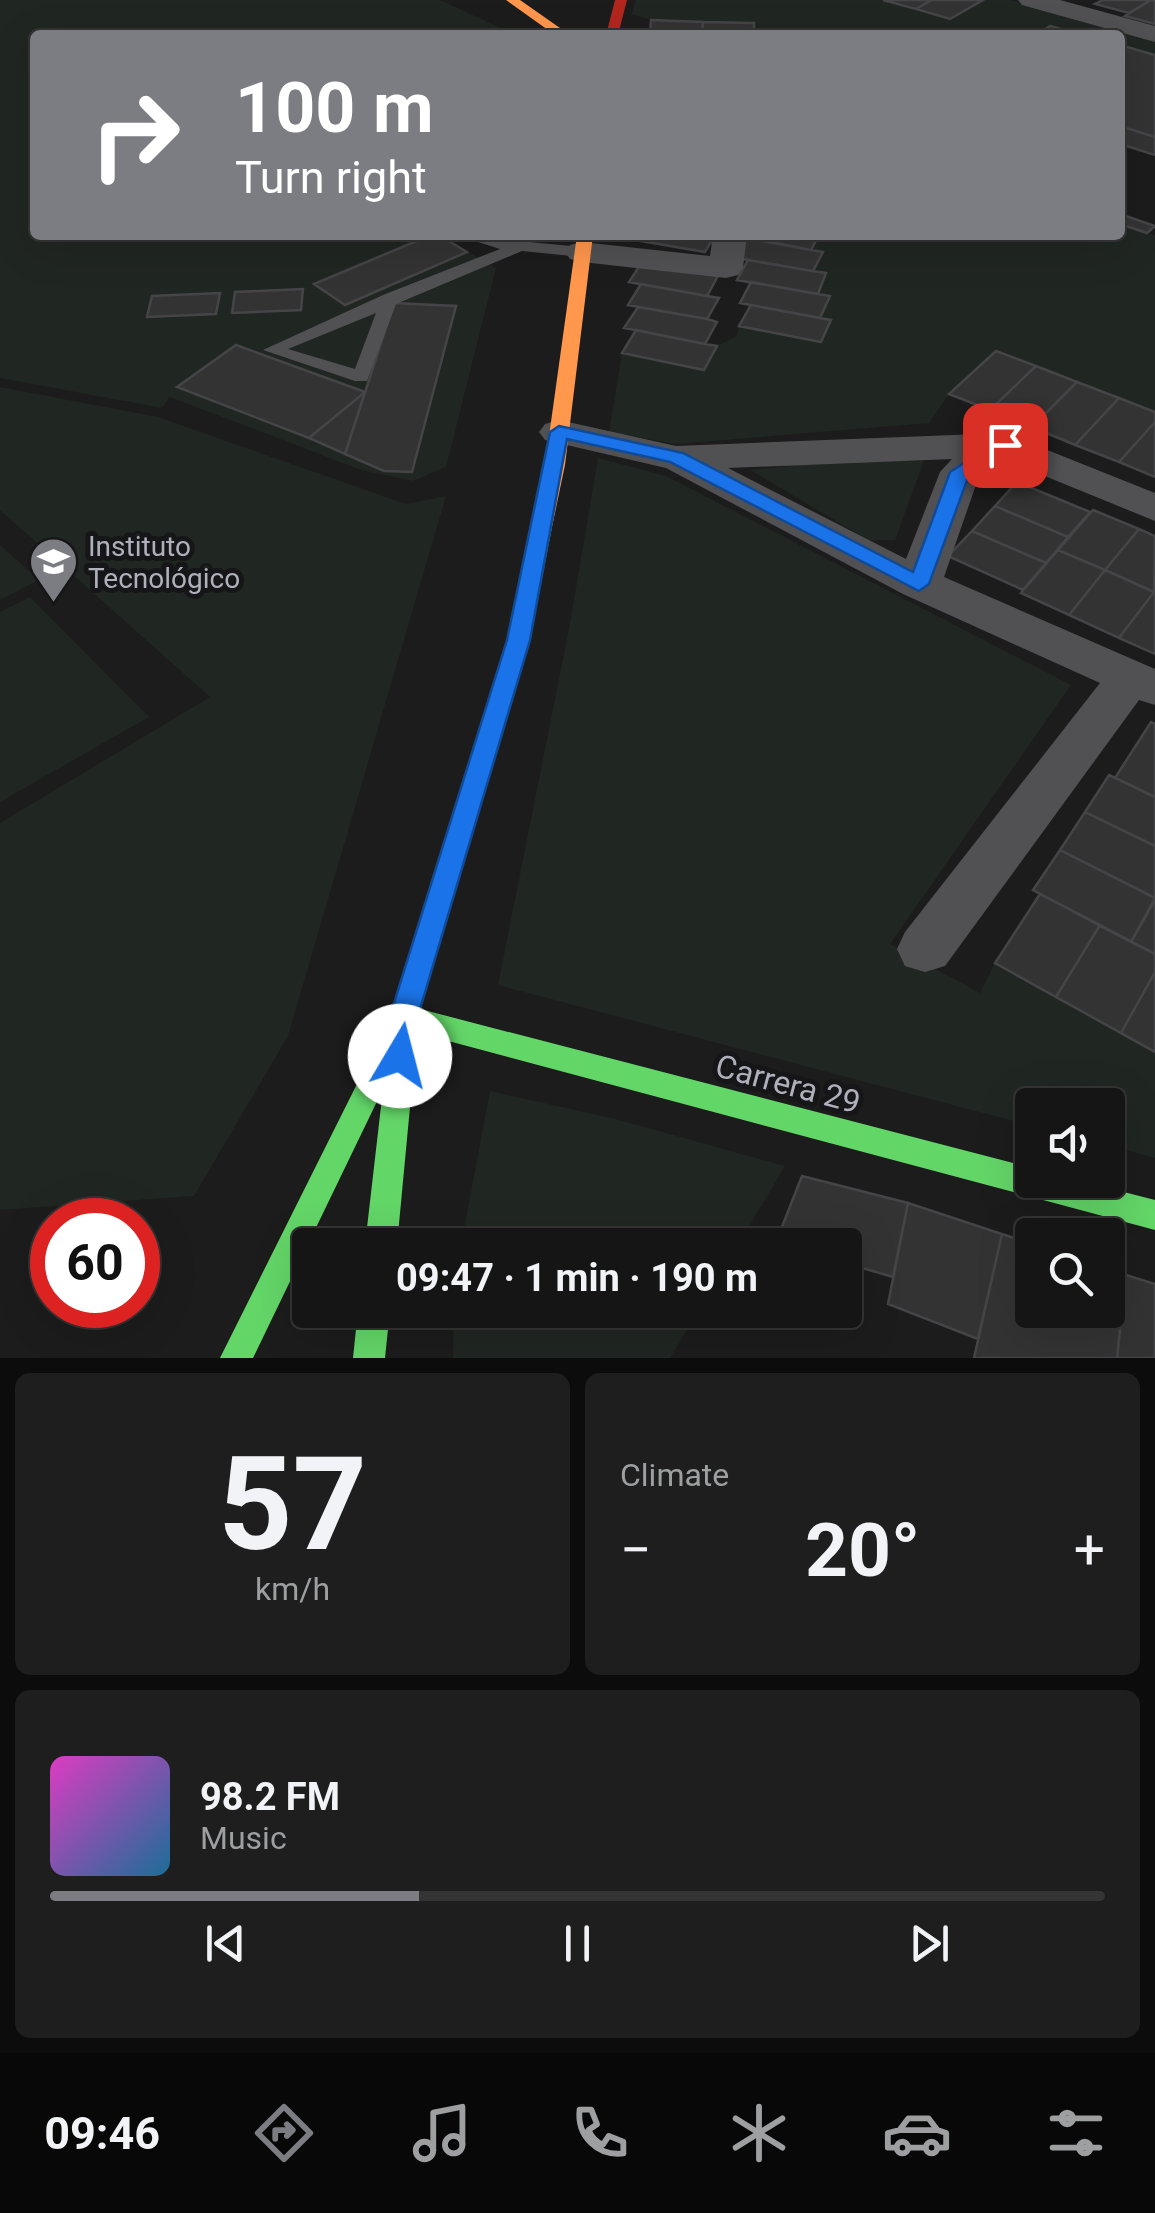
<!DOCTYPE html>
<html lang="en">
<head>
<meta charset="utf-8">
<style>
	:root { --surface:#151515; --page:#1e1e1e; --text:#f1f3f6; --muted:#9d9fa0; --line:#343434; --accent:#7c7c83 }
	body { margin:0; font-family:Roboto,sans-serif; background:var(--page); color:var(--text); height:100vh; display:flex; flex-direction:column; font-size:38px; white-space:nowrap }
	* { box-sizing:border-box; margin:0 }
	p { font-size:32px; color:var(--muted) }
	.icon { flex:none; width:55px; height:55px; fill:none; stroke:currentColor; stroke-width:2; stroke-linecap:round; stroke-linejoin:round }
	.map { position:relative; height:1358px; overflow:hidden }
	.side { display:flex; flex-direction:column; gap:15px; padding:15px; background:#0c0c0c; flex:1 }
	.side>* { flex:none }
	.top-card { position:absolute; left:30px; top:30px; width:1095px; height:210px; border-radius:10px; box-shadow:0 10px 40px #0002,0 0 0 2px var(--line); background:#7c7c83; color:#fff; overflow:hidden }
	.fabs { position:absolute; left:1015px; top:1088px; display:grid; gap:20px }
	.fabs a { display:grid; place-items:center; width:110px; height:110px; border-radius:10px; background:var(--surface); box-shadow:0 10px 40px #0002,0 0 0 2px var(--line); font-size:50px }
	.speed { position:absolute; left:30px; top:1198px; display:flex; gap:20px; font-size:50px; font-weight:700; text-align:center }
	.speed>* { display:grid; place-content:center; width:130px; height:130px; border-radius:50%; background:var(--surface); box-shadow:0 10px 40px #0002,0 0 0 2px var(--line); line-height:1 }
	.speed .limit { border:15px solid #d22; background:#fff; color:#111 }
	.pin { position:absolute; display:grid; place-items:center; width:85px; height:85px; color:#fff; margin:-42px; border-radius:20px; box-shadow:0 5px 15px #0006 }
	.me { position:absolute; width:110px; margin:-55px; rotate:8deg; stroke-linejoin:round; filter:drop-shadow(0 0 8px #0008) }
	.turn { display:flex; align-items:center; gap:35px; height:210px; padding:0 40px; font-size:45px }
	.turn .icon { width:130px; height:130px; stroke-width:2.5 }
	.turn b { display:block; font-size:70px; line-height:85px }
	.big { font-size:75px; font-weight:700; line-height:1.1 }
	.side .tile { flex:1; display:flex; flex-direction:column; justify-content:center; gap:15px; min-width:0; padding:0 35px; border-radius:15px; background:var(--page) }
	.side .dial { align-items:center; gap:0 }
	.dial b { font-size:130px; line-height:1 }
	.song { display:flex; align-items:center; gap:30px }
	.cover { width:120px; height:120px; border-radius:15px; background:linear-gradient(135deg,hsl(310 70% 55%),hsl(200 70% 35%)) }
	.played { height:10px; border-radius:5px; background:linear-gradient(90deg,var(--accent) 35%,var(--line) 35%) }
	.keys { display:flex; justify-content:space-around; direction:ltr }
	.heat { display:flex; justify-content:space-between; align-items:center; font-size:55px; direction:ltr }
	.side .tiles { flex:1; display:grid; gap:15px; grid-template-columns:1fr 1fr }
	.tile:last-child { grid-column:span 2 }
	.trip { position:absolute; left:292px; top:1228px; width:570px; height:100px; border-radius:10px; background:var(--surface); box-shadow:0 10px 40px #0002,0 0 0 2px var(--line); font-weight:700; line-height:100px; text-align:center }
	.tab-bar { display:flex; height:160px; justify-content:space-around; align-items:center; background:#080808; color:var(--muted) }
	.tab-bar .icon { width:70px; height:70px }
	.tab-bar .current { color:var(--accent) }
	.tab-bar b { font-size:45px; color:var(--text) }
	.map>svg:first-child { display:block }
	.green { fill:#202622 }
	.building { fill:#333334; stroke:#454548; stroke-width:2.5 }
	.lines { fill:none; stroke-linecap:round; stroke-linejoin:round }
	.lane { fill:#515154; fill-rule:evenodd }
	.street { fill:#515154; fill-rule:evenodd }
	.fast { fill:#63d668; fill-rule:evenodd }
	.slow { fill:#ff974d; fill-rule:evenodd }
	.jam { fill:#b3261e; fill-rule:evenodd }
	.route { fill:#1a73e8; stroke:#114b97; stroke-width:2.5 }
	.labels { text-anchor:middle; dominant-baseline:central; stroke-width:10; stroke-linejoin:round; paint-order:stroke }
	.poi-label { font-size:28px; fill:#afb0bb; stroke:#161618; text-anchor:start }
	.near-street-label { font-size:32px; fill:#afb0bb; stroke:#161618 }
</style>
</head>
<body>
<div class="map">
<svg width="1155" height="1358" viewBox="0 0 1155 1358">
	<rect width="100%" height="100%" fill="#1c1c1c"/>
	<path class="green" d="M0,0H440L516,35H35V235H439L496,268L446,467L413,481L361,470L170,397L162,408L0,378Z
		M636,0H882L950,19L983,0H1010L1155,40V55L1120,45V35H1083L1050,26L1036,35H755L754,23L651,20L632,14Z
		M1120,224L1155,235V411L996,351L949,394L929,423L676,444L609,432L622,353L704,369L717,346L737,336L739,326L821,341L831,320L820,318L830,297L818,294L813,271L822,252L811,250L819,235H1120Z
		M0,387L158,417L406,504L446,496L288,1036L194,1196L0,1210V823L210,697L0,510Z
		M598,458L666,476L1071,685L890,944L980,993L995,963L1155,1051V1158L1108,1145V1105H1032V1126L498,985L569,629Z
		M860,458L924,461L895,540H868L750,470Z
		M0,545L39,580L0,600Z
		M30,597L149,717L0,802V612Z
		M490,1091L616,1119L785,1166L738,1245H461Z
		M454,1310H699L670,1358H453Z"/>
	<path class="building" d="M883,0H932L916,9Z
		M932,0H983L950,19L916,9Z
		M1103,0H1151L1129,13L1095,4Z
		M1151,0L1155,1V24L1125,16Z
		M651,20L703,22L702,35L650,34Z
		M703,22L754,23V35H702Z
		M1050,26L1083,35H1036Z
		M1120,45L1155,55V137L1120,126Z
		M1120,126L1155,137V155L1120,144Z
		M1120,214L1155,226L1147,233L1120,224Z
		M431,235H439L467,252L345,305L314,284Z
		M633,235H715L705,252L630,239Z
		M737,235H819L811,250Z
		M746,238L811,250L823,252L813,271L736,258Z
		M748,260L813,271L826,273L818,294L737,280Z
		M642,262L718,276L707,296L629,282Z
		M751,282L818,294L830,296L820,318L740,303Z
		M641,284L707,296L719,298L707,319L628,305Z
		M303,289L301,310L232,313L235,292Z
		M220,293L216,314L147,317L152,296Z
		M394,303L456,306L412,472L384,471L345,454Z
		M751,305L820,318L831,320L821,342L739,326Z
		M638,307L707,319L717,322L705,344L624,328Z
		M636,330L705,344L717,346L704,370L622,353Z
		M236,345L365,392L309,438L177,387Z
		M996,351L1036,366L990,410L949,394Z
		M1036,366L1077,382L1032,427L990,410Z
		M1077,382L1119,398L1075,445L1032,427Z
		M365,392L345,454L309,438Z
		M1119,398L1155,412V422L1119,462L1075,445Z
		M1155,422V477L1119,462Z
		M1017,482L1090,512L1068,537L995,506Z
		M995,506L1068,537L1046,563L972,531Z
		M1093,510L1139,529L1105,570L1058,550Z
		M1139,529L1155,536L1154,592L1105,570Z
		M972,531L1046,563L1023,590L948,556Z
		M1058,550L1105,570L1069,615L1021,593Z
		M1105,570L1154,592L1119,638L1069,615Z
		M1154,592H1155V654L1119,638Z
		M1151,722L1155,724V797L1115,778Z
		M1109,775L1155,797V846L1085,812Z
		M1085,812L1155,846V898L1060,850Z
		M1060,850L1155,898L1131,942L1033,890Z
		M1040,894L1100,925L1056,997L995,963Z
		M1155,900V954L1131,942Z
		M1100,925L1155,954V972L1121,1033L1056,997Z
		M1155,972V1052L1121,1033Z
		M802,1176L908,1203L893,1277L845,1263V1245L776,1242Z
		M908,1203L1002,1234L978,1339L888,1304Z
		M1002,1234L1032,1244V1310H1108V1269L1126,1275L1117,1358H974Z
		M1126,1275L1155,1284V1358H1117Z"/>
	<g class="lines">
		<path class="lane" d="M456,235L582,247L590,252L582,257L522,251L396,304L367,381H355L263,350L383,295L500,249ZM376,313L355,369L288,349Z"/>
		<path class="street" d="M1018,0H1060L1155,26V42L1022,5Z
			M713,235H747L743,268L738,275L726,278L582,262L570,259L565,252L570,245L582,242L710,256Z
			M559,420L676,446L1005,433L1155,493V521L1008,461L978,479L944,577L1155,669V705L1139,700L945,966L925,972L905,966L897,949L905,932L1100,683L903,594L666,468L545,440L539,432L545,424ZM952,459L940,472L906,559L728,468Z"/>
		<path class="fast" d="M542,521L552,527L530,640L420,1009L1032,1168V1180H1077L1155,1200V1230L411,1031L405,1043L411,1045L415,1054L397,1245H365L383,1089L253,1358H220L391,1016L508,640L532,527Z
			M358,1310H390L385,1358H353Z"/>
		<path class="slow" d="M506,0H520L570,35H555Z
			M577,235H593L565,465L552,527L542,533L532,527L545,465Z"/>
		<path class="jam" d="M615,0H627L618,35H606Z"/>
	</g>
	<path class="route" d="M559,426L683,453L913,572L950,472L998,441L1005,439L1015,445L969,475L929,584L919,591L670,462L567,439L530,640L418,1016L411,1064L400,1068L390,1064L386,1056L390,1016L507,640L550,432Z"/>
	<defs>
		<symbol id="university-pin" viewBox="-11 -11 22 30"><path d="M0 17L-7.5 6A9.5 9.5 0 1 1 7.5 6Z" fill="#7c7c83" stroke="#161618"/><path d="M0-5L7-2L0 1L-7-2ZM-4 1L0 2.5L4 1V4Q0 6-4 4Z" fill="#fff"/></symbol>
	</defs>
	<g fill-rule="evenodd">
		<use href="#university-pin" x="26" y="534" width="55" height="75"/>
	</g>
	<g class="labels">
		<g class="poi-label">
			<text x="88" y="546">Instituto<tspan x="88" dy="32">Tecnológico</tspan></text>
		</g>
		<g class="near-street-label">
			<text transform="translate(788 1084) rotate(15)">Carrera 29</text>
		</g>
	</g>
</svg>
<div class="fabs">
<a><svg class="icon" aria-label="sound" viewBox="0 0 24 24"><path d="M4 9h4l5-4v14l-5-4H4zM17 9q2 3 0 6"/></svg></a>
<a><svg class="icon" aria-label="search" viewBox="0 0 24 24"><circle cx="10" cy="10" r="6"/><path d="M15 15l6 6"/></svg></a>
</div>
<div class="speed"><div class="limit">60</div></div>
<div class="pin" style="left:1005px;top:445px;background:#d93025"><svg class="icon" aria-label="arrive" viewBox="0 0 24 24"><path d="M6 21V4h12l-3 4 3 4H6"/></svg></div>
<svg class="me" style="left:400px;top:1056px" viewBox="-20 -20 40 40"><circle r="19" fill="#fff"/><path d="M0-13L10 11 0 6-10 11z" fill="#1a73e8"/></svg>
<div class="trip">09:47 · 1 min · 190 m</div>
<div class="top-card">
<div class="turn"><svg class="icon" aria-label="right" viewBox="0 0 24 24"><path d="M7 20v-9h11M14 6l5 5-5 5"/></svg><div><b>100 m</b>Turn right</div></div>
</div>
</div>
<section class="side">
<div class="tiles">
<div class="tile dial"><b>57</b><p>km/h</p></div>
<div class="tile"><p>Climate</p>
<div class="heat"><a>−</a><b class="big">20°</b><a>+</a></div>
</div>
<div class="tile">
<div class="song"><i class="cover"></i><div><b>98.2 FM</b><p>Music</p></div></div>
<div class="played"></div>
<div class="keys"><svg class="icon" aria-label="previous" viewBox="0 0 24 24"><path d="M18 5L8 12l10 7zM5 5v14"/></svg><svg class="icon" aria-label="pause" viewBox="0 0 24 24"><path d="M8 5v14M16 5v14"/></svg><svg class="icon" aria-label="next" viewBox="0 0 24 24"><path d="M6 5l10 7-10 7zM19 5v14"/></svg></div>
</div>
</div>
</section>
<nav class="tab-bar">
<b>09:46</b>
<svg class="icon current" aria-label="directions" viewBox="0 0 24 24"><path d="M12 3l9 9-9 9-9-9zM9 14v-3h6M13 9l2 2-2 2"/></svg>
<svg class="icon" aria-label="music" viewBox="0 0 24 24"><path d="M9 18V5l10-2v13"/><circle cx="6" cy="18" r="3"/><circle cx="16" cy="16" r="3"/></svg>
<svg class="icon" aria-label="phone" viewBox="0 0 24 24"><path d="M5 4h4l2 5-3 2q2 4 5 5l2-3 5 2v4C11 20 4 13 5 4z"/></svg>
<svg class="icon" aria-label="climate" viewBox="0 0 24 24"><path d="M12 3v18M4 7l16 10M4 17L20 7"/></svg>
<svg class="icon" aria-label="car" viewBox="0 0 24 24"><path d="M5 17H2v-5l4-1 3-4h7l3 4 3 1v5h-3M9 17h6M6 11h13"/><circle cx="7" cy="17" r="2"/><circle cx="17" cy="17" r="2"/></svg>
<svg class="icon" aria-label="filters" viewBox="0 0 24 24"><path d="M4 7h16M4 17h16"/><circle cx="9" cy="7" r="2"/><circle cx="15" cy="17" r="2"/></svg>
</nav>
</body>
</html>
